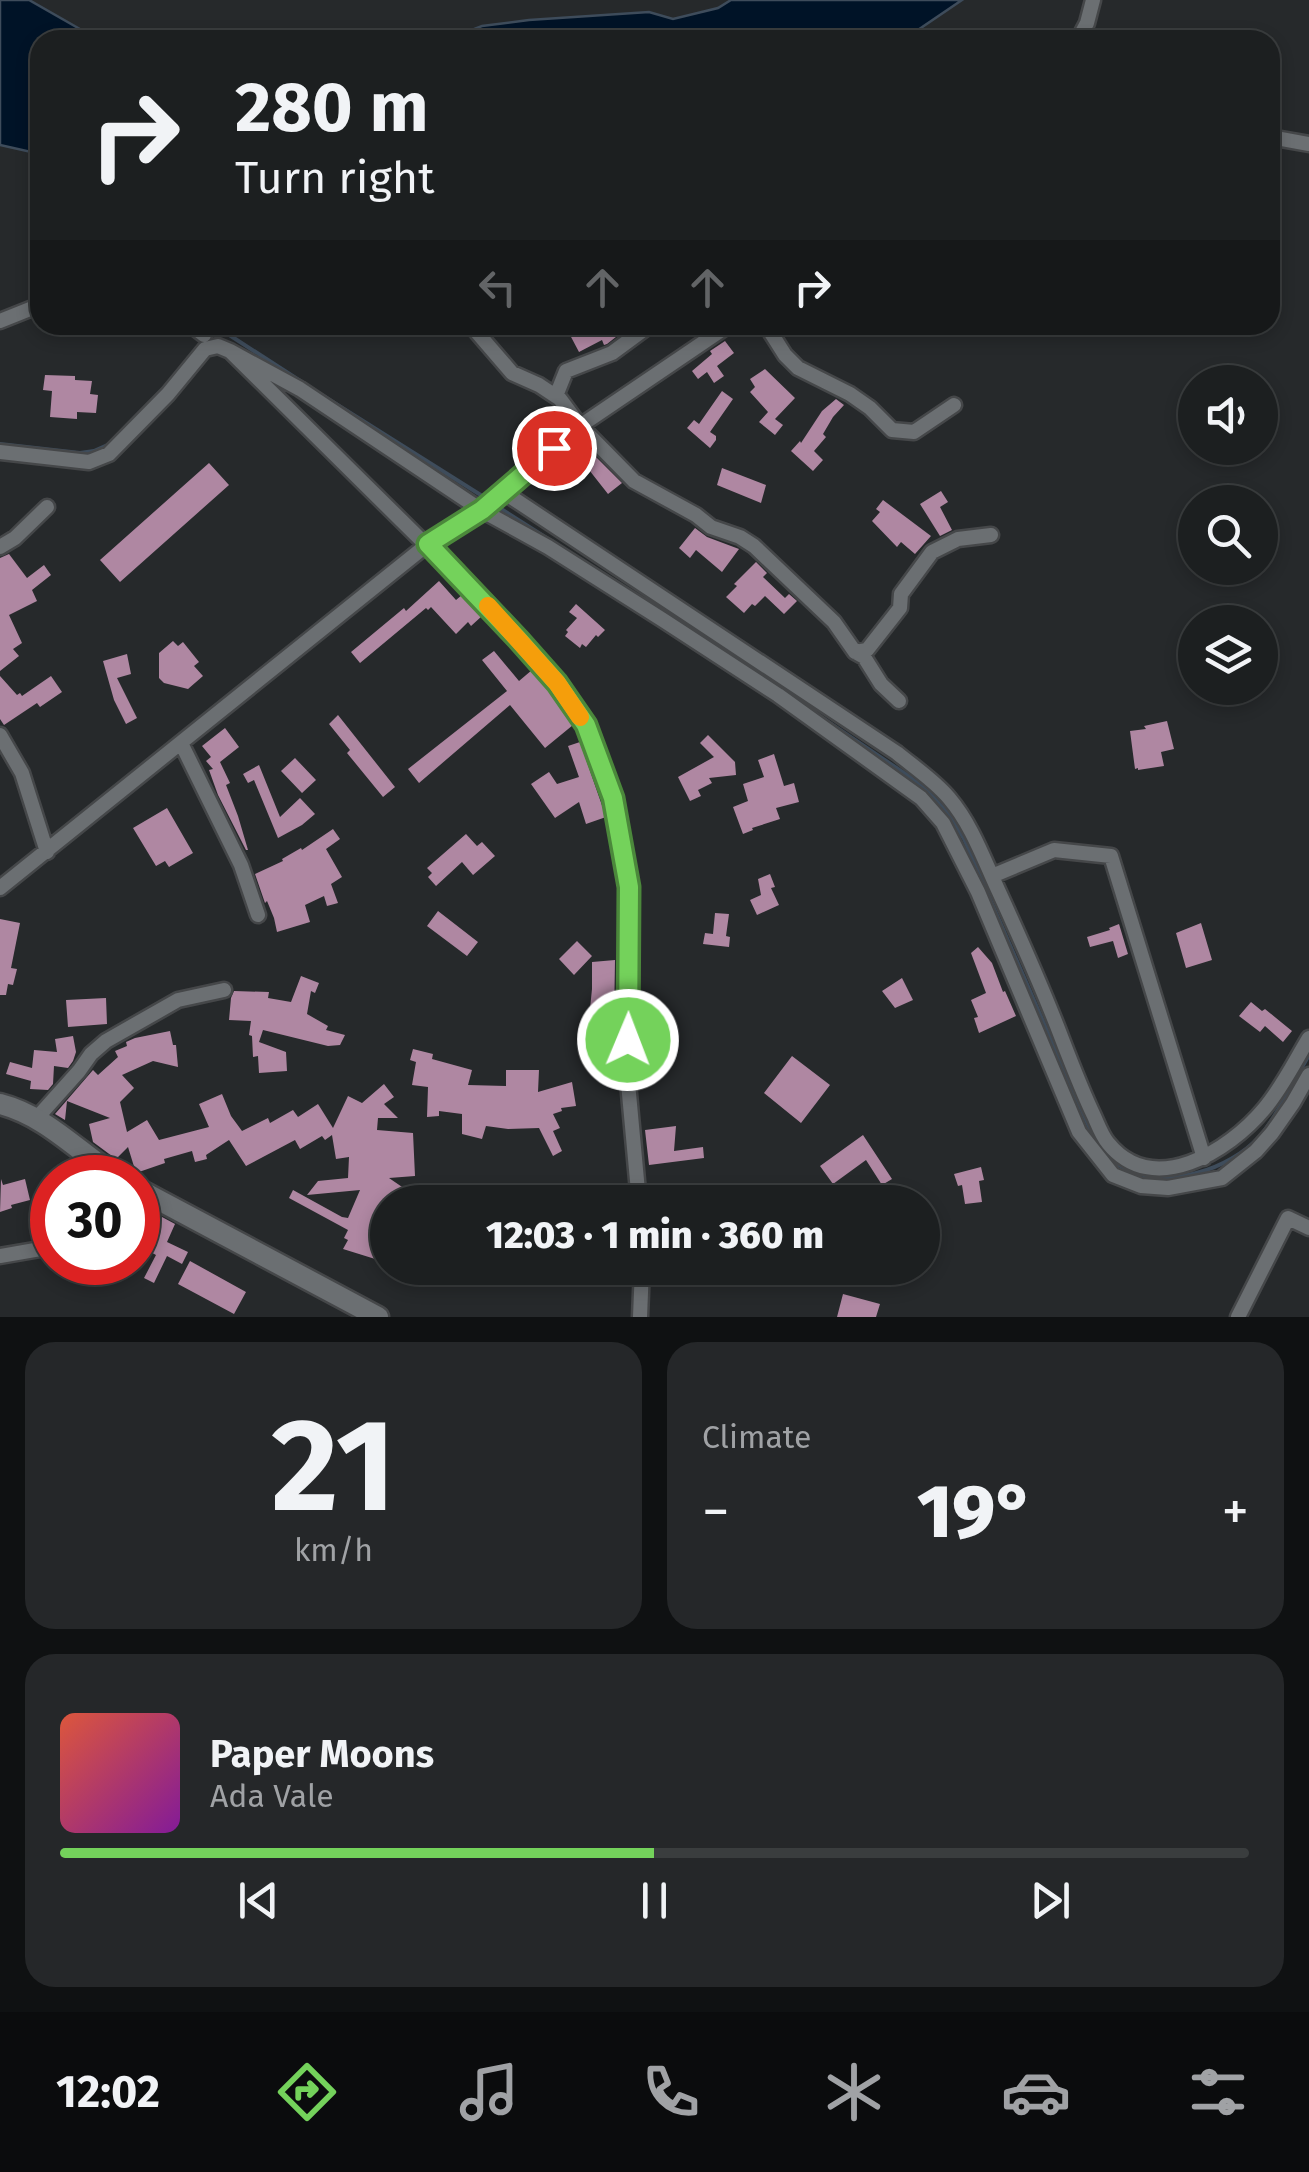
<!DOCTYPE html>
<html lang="en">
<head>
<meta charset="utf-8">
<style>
	:root { --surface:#1c1f20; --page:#252729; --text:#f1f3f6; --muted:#a0a2a5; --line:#3a3d3e; --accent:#74d25b }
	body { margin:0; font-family:"Fira Sans",sans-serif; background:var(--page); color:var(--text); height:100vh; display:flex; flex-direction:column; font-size:38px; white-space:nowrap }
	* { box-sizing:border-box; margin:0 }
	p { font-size:32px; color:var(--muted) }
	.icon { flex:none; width:55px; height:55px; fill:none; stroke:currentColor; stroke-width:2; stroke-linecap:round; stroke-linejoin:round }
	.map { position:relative; height:1317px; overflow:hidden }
	.details { display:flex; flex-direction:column; gap:25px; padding:25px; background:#0f1112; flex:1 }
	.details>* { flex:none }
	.hud { position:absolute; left:30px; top:30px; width:1250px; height:305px; border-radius:30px; box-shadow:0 5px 15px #0003,0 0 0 2px var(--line); background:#1c1f20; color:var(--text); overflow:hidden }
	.fabs { position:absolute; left:1178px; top:365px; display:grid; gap:20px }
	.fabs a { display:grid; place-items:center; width:100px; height:100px; border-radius:50%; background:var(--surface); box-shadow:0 5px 15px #0003,0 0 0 2px var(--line); font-size:50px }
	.speed { position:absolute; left:30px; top:1155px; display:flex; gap:20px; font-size:50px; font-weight:700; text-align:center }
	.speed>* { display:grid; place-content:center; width:130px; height:130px; border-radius:50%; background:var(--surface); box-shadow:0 5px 15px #0003,0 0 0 2px var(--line); line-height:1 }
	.speed .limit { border:15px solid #d22; background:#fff; color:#111 }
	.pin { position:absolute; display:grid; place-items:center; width:85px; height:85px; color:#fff; margin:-42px; border:5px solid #fff; border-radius:50%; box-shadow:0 2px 10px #0007 }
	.me { position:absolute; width:110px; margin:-55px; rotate:1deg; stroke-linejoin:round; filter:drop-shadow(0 0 8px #0008) }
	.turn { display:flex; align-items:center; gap:35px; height:210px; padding:0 40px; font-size:45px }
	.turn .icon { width:130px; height:130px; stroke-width:2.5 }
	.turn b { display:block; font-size:70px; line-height:85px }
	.lanes { display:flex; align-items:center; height:95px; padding:0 40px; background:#0003; justify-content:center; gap:50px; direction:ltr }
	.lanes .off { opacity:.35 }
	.big { font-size:75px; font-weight:800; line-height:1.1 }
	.details .tile { flex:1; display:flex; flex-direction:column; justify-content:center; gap:15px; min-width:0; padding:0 35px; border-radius:30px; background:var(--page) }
	.details .dial { align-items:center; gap:0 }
	.dial b { font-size:130px; line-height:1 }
	.song { display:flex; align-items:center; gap:30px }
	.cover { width:120px; height:120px; border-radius:15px; background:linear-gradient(135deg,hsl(10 70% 55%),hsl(290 70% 35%)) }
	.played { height:10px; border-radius:5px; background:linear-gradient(90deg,var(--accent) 50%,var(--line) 50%) }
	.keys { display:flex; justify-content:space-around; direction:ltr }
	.heat { display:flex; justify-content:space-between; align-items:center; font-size:55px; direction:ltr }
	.details .tiles { flex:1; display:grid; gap:25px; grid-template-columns:1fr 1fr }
	.tile:last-child { grid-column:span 2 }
	.trip { position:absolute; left:370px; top:1185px; width:570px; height:100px; border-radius:50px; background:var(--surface); box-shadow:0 5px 15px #0003,0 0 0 2px var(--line); font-weight:800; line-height:100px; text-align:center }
	.tab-bar { display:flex; height:160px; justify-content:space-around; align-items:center; background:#0b0c0d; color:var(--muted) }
	.tab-bar .icon { width:70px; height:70px }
	.tab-bar .active { color:var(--accent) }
	.tab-bar b { font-size:45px; color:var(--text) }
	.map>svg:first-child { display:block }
	.water { fill:#001327; stroke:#3e4c5b; stroke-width:2.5 }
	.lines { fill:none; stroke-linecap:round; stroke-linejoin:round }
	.stream { stroke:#3e4c5b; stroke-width:4 }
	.building { fill:#af87a2 }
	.street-casing { stroke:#454749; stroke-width:19 }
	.secondary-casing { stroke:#454749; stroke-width:25 }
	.street { stroke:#6b6f72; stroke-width:14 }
	.secondary { stroke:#6b6f72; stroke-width:20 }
	.route-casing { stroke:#4b883b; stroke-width:25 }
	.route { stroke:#74d25b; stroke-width:18 }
	.slow { stroke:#f59e0b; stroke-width:18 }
</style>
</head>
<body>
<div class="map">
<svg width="1309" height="1317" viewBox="0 0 1309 1317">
	<rect width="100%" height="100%" fill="#26292b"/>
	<path class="water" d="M0,0H29L99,40H40V154L0,145Z
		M731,0H962L915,32L908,40H446L482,26L529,20L649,12L673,19L718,8Z"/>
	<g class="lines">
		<path class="stream" d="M217,327L305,384
			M198,347L213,327
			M317,392L487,499
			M0,444L80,453L94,451L112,443
			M495,505L655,607
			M809,709L910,777L927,791L949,814L964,839L1092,1134C1101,1147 1110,1161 1124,1168C1167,1190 1229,1170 1260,1136C1277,1117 1295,1078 1309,1055"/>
	</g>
	<path class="building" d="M588,325H600L604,332L618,325L621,333L607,344L604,345L602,340L579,352L570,335Z
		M725,341L734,353L717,366L724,376L714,383L707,372L698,379L692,371L712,354L710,351Z
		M765,369L795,398L775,419L783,425L775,435L759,422L768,412L750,392L755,387L750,379Z
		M45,375L75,376V380L92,381L90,394L98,395L96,413L77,412V419L50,417L52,391L43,390Z
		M722,391L733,399L710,432L716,436V440L710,448L687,428L694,420L699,424Z
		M836,399L844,405L833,417L823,434L826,437L814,451L823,460L813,471L791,451L800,441L801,443L822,411Z
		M592,453L622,483L608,494L582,461Z
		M209,463L229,485L120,582L100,560Z
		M722,468L766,485L761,503L717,485Z
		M941,491L948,502L940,507L952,530L940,536L920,504Z
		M883,500L931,536L915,554L901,542L897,547L872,521L880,512L876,509Z
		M695,528L707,537L739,549L722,572L696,550L690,558L679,548Z
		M9,554L27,578L44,565L51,575L32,590L37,601L9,615L22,643L13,649L19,656L0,671V558Z
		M756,562L767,573L763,577L785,598L789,594L797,601L784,614L765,596L755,606L752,604L744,613L726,597L737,586L734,584Z
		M439,581L456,600L462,595L482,616L471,626L468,622L456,634L431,607L428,610L426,608L360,663L351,652L404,608L406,611Z
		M576,604L605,630L598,637L596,635L586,647L582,644L580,648L565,636L568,632L566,630L577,618L569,612Z
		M173,641L178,646L183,642L199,662L194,666L203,676L188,689L164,683L159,678V653Z
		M494,651L519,681L532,670L549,690L573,725L545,748L510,705L419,783L408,769L507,691L482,660Z
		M127,654L131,674L117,678L137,718L126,724L114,700L103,661Z
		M0,676L17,695L20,693L22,696L51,676L62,692L40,707L37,703L4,725L0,719Z
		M338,715L395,787L383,797L347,753L350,750L329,724Z
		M1167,721L1174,749L1161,752L1164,766L1138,770V768L1135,769L1130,731L1146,729L1144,726Z
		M225,728L239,747L220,762L230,783L226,785L238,816L248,850H246L218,795L209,770L213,769L206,761L211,757L202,746Z
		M708,735L735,762L736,775L709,778L712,783L698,790L701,796L690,801L678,777L714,757L700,743Z
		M580,742L606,817L586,824L579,802L555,818L531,784L549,772L557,784L579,777L568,746Z
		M774,754L784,786L794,783L799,802L776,808L780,819L752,828L753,830L743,834L733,807L748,801L743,784L764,777L758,760Z
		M295,758L316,780L302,793L281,771Z
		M259,765L280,817L300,798L315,814L302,825L278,838L254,780L248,783L243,774Z
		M167,808L193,853L169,867L165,861L156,866L133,828Z
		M333,829L340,839L326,849L342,877L331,884L338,903L327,906L324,896L305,905L310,922L277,932L274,918L267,901L265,903L255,874L283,861L282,859L301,848L302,850Z
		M466,834L477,846L482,842L495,856L473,875L462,862L436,886L428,877L432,873L427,868Z
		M770,874L775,887L771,888L779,905L757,915L750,900L761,895L758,879Z
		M438,911L478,942L467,956L427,926Z
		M715,913L729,914L726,936L730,937L729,947L703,944L705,933L713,934Z
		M0,919L20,923L11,968L17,969L13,985L8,984L6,995H0Z
		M1201,923L1212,960L1186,968L1176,933Z
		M1119,924L1128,954L1118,958L1113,941L1090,947L1087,937L1110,930L1109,928Z
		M577,941L592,956L574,975L559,959Z
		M978,947L992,963L1003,992L1005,991L1016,1016L979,1033L974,1018L978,1017L971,1000L986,993L971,953Z
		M615,960L614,1021L589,1019L592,989V962Z
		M301,976L319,983L315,993L311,991L307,1014L328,1026L326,1030L345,1035L340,1045L328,1046L263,1030L259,1042L286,1052L287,1071L259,1073L258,1056L253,1057L252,1036L249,1035L251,1021L229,1020L231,998L234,991L269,992L268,998L291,1002Z
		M902,978L913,1000L895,1008L882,991Z
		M106,998L107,1024L68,1027L66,1000Z
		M1251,1002L1262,1011L1265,1009L1292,1031L1283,1042L1265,1026L1260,1032L1239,1016Z
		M170,1031L173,1045H176L178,1067L153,1061L122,1075L134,1088L120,1102L127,1132L147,1120L159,1140L209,1127L199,1104L222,1094L231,1116L242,1131L268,1118L270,1123L293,1110L298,1117L318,1104L333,1128L348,1096L362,1103L384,1084L394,1097L384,1104L398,1118H378L377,1130L413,1133L415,1176L389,1178L424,1202H388V1228L383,1237L388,1239V1263L343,1249L348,1240L344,1238L348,1230L289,1198L293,1190L342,1217L348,1218L360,1190L307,1195L318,1181L348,1178L349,1157L336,1159L332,1135L325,1140L322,1136L300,1149L295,1140L246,1166L229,1140L206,1155L207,1159L195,1162L192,1151L164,1159L165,1163L136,1173L128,1147L116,1159L93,1142L89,1124L110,1118L67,1101L65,1120L55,1114L93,1070L98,1075L118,1057L115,1051L127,1046L126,1042L135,1038Z
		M73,1036L76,1052L73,1061L68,1068L54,1066L53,1084L48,1090L30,1089L31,1081L6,1074L10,1062L32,1068L34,1050L57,1052L55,1039Z
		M413,1049L433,1054L432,1059L472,1070L468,1085L506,1086V1070H539L538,1092L572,1082L576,1106L561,1108L562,1111L553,1114L560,1128L553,1131L562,1151L553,1156L539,1128L508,1129L486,1126L482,1139L462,1134V1114L439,1111V1116L427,1117L428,1087L412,1085L416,1062L410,1060Z
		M792,1056L830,1085L801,1123L764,1093Z
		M676,1126L674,1151L703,1147L704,1158L649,1165L645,1130Z
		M863,1135L892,1179L882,1185L866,1160L833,1184L820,1166Z
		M981,1167L984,1180L979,1181L982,1202L965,1204L962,1185L958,1186L954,1174Z
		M1,1179L3,1185L25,1179L30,1200L11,1205L12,1208L0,1212Z
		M162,1217L175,1224L167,1242L188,1252L182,1264L167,1256L154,1283L144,1278L156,1255L147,1250Z
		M190,1261L246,1292L234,1314L178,1284Z
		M843,1294L880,1304L876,1317H837Z"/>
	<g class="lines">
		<defs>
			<path id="street" d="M1078,40L1087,23L1093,0
				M1270,137L1309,144
				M0,321L40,305
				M191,325L204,335
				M467,325L475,330L512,373L539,385L560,399L580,426L634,481L696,515L711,527L740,537L754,546L834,622L855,652L864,657L881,684L899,701
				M766,325L785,355L798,368L850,394L870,408L892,430L914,432L954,405
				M230,351L300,389L481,510L548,547L663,620L778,695L921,798L943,823L978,892L1079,1132L1113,1175L1141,1186L1168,1188L1222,1178L1256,1151L1272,1133L1293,1103L1309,1075
				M556,396L566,371L612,353L650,325
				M0,452L89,462L109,454L168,394L205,349L218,346L230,351L499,617L557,683L586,725L613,797L629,887L627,1072L639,1202
				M502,491L897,753C914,767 935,781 949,798C972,825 984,860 999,892C1021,940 1043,989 1062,1039C1072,1065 1082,1091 1094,1116C1098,1125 1102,1136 1108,1143C1153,1199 1229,1151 1264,1109C1282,1088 1295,1061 1309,1038
				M0,547L15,538L47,507
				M855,652L867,650L900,608L901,594L932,552L958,539L991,535
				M0,735L22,773L47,852
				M181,743L241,865L258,915
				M992,876L1054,850L1111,856L1204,1158
				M0,888L428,544L481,510L580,426L729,325
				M36,1119L79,1071L91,1054L106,1041L178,1000L224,990
				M0,1256L52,1247
				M640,1317L642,1268
				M1238,1317L1288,1218L1309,1228"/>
			<path id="secondary" d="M0,1104C47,1116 79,1153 119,1178
				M138,1189L378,1317"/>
		</defs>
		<use href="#street" class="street-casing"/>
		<use href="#secondary" class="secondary-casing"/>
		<use href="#street" class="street"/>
		<use href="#secondary" class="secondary"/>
	</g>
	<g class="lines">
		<defs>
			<path id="route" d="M554,448L482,510L428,544L518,639L557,683L586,725L613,798L629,887L628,1040"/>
		</defs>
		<use href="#route" class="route-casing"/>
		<use href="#route" class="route"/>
		<path class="slow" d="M488,606L557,683L580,717"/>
	</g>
</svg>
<div class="fabs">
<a><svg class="icon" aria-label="sound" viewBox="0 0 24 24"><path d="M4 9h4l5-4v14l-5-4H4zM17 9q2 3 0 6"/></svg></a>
<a><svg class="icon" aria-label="search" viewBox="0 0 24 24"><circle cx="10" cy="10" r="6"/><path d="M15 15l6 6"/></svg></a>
<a><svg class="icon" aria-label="layers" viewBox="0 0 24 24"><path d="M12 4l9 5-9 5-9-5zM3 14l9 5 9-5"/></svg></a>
</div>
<div class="speed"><div class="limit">30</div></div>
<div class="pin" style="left:554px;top:448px;background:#d93025"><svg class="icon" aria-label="arrive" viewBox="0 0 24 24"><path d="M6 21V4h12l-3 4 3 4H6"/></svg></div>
<svg class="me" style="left:628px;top:1040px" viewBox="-20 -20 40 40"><circle r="17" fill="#74d25b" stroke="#fff" stroke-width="3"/><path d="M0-11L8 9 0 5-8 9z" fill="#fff"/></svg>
<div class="trip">12:03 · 1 min · 360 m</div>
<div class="hud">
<div class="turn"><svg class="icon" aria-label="right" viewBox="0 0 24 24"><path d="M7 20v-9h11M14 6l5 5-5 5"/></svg><div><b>280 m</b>Turn right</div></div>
<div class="lanes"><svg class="icon off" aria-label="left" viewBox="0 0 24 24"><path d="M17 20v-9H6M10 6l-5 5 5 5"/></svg><svg class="icon off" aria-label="ahead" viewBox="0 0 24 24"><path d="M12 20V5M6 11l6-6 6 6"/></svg><svg class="icon off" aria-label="ahead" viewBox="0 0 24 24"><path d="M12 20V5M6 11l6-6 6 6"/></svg><svg class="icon" aria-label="right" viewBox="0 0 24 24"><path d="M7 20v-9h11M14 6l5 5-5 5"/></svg></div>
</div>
</div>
<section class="details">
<div class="tiles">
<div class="tile dial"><b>21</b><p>km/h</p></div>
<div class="tile"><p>Climate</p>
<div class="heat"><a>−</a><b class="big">19°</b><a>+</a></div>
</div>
<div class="tile">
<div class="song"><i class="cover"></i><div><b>Paper Moons</b><p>Ada Vale</p></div></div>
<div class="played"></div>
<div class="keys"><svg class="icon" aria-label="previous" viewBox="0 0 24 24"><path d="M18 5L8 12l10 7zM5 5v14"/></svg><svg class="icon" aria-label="pause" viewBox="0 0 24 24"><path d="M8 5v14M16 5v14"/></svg><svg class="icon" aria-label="next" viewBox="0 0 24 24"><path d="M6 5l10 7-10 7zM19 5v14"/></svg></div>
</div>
</div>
</section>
<nav class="tab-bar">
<b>12:02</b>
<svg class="icon active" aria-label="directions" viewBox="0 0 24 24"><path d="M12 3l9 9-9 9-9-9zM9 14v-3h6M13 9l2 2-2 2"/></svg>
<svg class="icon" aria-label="music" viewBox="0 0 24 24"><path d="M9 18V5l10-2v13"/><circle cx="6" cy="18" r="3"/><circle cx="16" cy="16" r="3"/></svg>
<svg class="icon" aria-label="phone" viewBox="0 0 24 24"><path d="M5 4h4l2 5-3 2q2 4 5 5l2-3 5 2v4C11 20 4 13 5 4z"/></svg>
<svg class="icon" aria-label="climate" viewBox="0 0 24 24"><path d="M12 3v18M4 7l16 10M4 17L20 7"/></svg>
<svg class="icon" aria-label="car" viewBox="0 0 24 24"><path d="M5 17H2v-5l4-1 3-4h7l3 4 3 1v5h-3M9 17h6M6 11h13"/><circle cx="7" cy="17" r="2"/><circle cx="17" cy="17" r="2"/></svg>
<svg class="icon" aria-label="filters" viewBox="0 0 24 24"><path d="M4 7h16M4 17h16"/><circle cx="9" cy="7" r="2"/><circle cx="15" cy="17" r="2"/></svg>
</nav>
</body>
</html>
